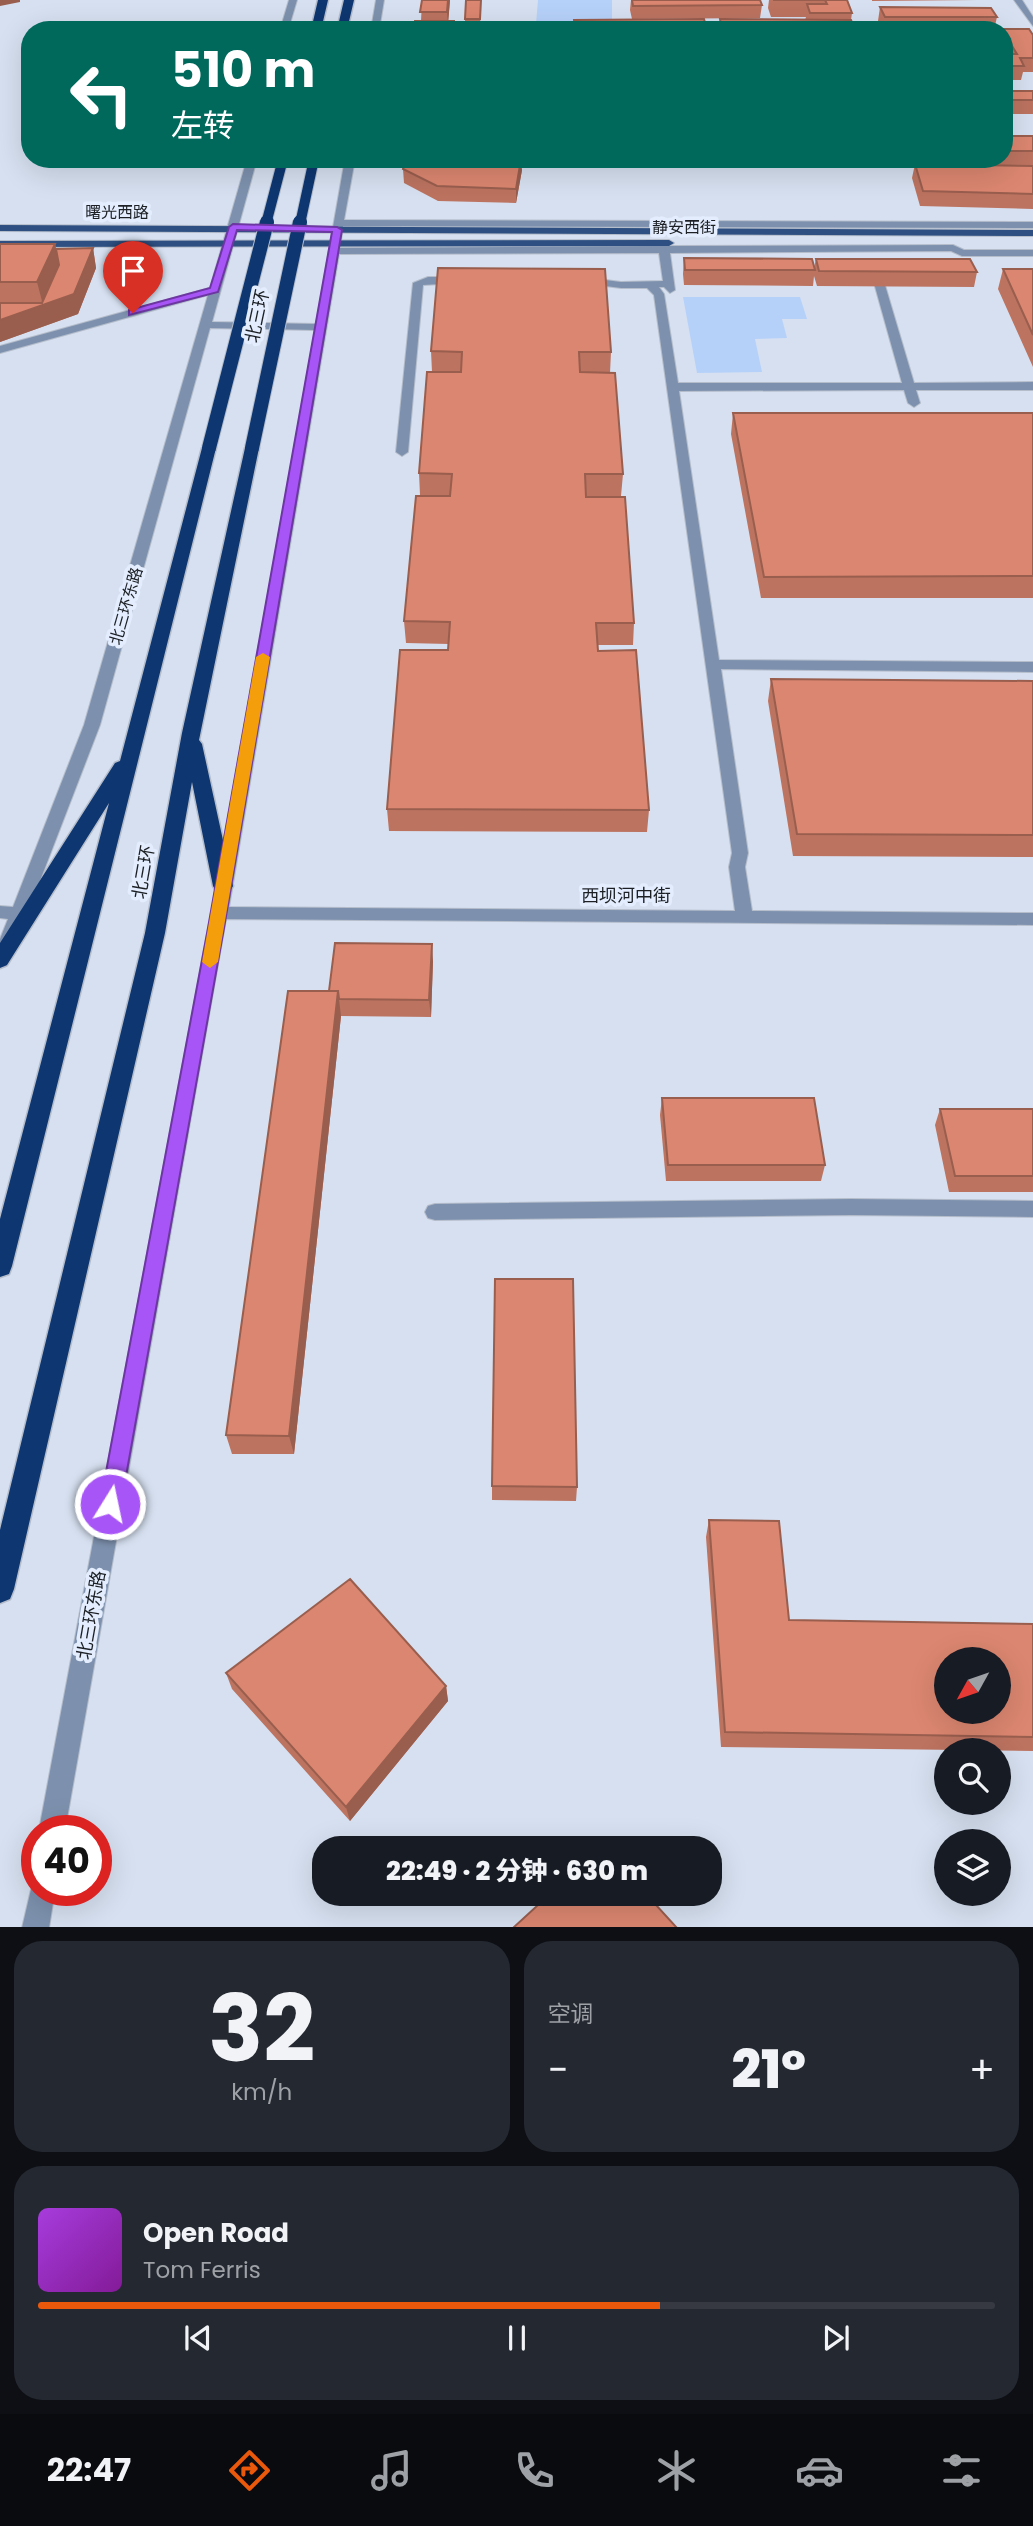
<!DOCTYPE html>
<html lang="zh">
<head>
<meta charset="utf-8">
<style>
	:root { --surface:#171b24; --page:#242831; --text:#f1f3f6; --muted:#9ea1a6; --line:#363941; --accent:#ea580c }
	body { margin:0; font-family:Poppins,"Noto Sans SC",sans-serif; background:var(--page); color:var(--text); height:100vh; display:flex; flex-direction:column; font-size:26px; white-space:nowrap }
	* { box-sizing:border-box; margin:0 }
	p { font-size:23px; color:var(--muted) }
	.icon { flex:none; width:38px; height:38px; fill:none; stroke:currentColor; stroke-width:2; stroke-linecap:round; stroke-linejoin:round }
	.map { position:relative; height:1927px; overflow:hidden }
	.panel { display:flex; flex-direction:column; gap:14px; padding:14px; background:#0d0f14; flex:1 }
	.panel>* { flex:none }
	.guide { position:absolute; left:21px; top:21px; width:992px; height:147px; border-radius:28px; box-shadow:0 7px 28px #0002; background:#00695c; color:#fff; overflow:hidden }
	.needle { width:46px; rotate:230deg }
	.tools { position:absolute; left:934px; top:1647px; display:grid; gap:14px }
	.tools a { display:grid; place-items:center; width:77px; height:77px; border-radius:50%; background:var(--surface); box-shadow:0 7px 28px #0002; font-size:35px }
	.speed { position:absolute; left:21px; top:1815px; display:flex; gap:14px; font-size:35px; font-weight:700; text-align:center }
	.speed>* { display:grid; place-content:center; width:91px; height:91px; border-radius:50%; background:var(--surface); box-shadow:0 7px 28px #0002; line-height:1 }
	.speed .limit { border:10px solid #d22; background:#fff; color:#111 }
	.pin { position:absolute; display:grid; place-items:center; width:60px; height:60px; color:#fff; margin:-72px -30px; border-radius:50% 50% 50% 0; rotate:-45deg; box-shadow:0 0 7px #0007 }
	.pin .icon { rotate:45deg }
	.me { position:absolute; width:77px; margin:-38px; rotate:10deg; stroke-linejoin:round; filter:drop-shadow(0 0 5px #0008) }
	.turn { display:flex; align-items:center; gap:24px; height:147px; padding:0 35px; font-size:32px }
	.turn .icon { width:91px; height:91px; stroke-width:2.5 }
	.turn b { display:block; font-size:49px; line-height:60px }
	.big { font-size:52px; font-weight:800; line-height:1.1 }
	.panel .tile { flex:1; display:flex; flex-direction:column; justify-content:center; gap:10px; min-width:0; padding:0 24px; border-radius:28px; background:var(--page) }
	.panel .dial { align-items:center; gap:0 }
	.dial b { font-size:91px; line-height:1 }
	.song { display:flex; align-items:center; gap:21px }
	.cover { width:84px; height:84px; border-radius:10px; background:linear-gradient(135deg,hsl(280 70% 55%),hsl(290 70% 35%)) }
	.played { height:7px; border-radius:4px; background:linear-gradient(90deg,var(--accent) 65%,var(--line) 65%) }
	.keys { display:flex; justify-content:space-around; direction:ltr }
	.heat { display:flex; justify-content:space-between; align-items:center; font-size:38px; direction:ltr }
	.panel .tiles { flex:1; display:grid; gap:14px; grid-template-columns:1fr 1fr }
	.tile:last-child { grid-column:span 2 }
	.trip { position:absolute; left:312px; top:1836px; width:410px; height:70px; border-radius:28px; background:var(--surface); box-shadow:0 7px 28px #0002; font-weight:800; line-height:70px; text-align:center }
	.dock { display:flex; height:112px; justify-content:space-around; align-items:center; background:#090b0e; color:var(--muted) }
	.dock .icon { width:49px; height:49px }
	.dock .current { color:var(--accent) }
	.dock b { font-size:32px; color:var(--text) }
	.map>svg:first-child { display:block }
	.green { fill:#b6d1f9 }
	.lines { fill:none; stroke-linecap:round; stroke-linejoin:round }
	.minor-casing { stroke:#b5bdcb; stroke-width:2 }
	.major-casing { stroke:#b5bdcb; stroke-width:2 }
	.highway-casing { stroke:#b5bdcb; stroke-width:3 }
	.minor { fill:#7d91ae; fill-rule:evenodd }
	.major { fill:#2d4f81; fill-rule:evenodd }
	.highway { fill:#0e3670; fill-rule:evenodd }
	.highway-bridge-far1-casing { stroke:#b5bdcb; stroke-width:12; stroke-linecap:butt }
	.highway-bridge-casing { stroke:#b5bdcb; stroke-width:16; stroke-linecap:butt }
	.highway-bridge-far1 { stroke:#0e3670; stroke-width:10 }
	.highway-bridge { stroke:#0e3670; stroke-width:14 }
	.wall { fill:#bc7360 }
	.shaded-wall { fill:#995e4e }
	.building { fill:#db8670; stroke:#995e4e; stroke-width:2; fill-rule:evenodd }
	.route { fill:#a855f7; stroke:#6d37a1; stroke-width:2 }
	.slow { fill:#f59e0b }
	.labels { text-anchor:middle; dominant-baseline:central; stroke-width:7; stroke-linejoin:round; paint-order:stroke }
	.far-street-label { font-size:16px; fill:#1c2025; stroke:#e3edfd }
	.street-label { font-size:18px; fill:#1c2025; stroke:#e3edfd }
</style>
</head>
<body>
<div class="map">
<svg width="1033" height="1928" viewBox="0 0 1033 1928">
	<rect width="100%" height="100%" fill="#d6e0f0"/>
	<path class="green" d="M538,0H612V26L536,24Z
		M683,297H800L807,319H782L787,338L755,339L762,372L697,373Z"/>
	<g class="lines">
		<defs>
			<path id="minor" d="M289,0H297L288,30H280Z
				M376,0H384L379,30H371Z
				M1014,0H1022L1033,17V26Z
				M247,159H257L212,322L316,324L345,159H355L344,220L1033,222V228L343,226L340,248L658,246L659,241H667L669,246L953,245L964,250H1033V256H962L951,251L670,253L675,290L670,293L664,287H659L664,294L678,383H902L869,265L874,262L879,265L914,383L1033,382V390H916L920,403L914,407L908,403L904,390L679,391L719,660L1033,662V672L721,669L748,853L745,867L752,911L1033,913V925L226,919L65,1830H39L211,913L315,330L210,328L100,725L9,961L6,966L0,967V939L8,919L0,918V906L13,907L84,725L208,295L0,353V346L210,288ZM659,253L663,281L621,282L582,277L577,280L582,283L621,288H647L654,295L732,853L729,867L735,911L229,907L339,254Z
				M428,277H459L464,280L459,283L423,285L408,452L402,456L396,452L413,283Z
				M851,1199L1033,1201V1217L851,1215L435,1220L428,1218L425,1212L428,1206L435,1204Z
				M37,1879V1890H55L49,1928H22L33,1881Z"/>
			<path id="major" d="M0,225L1033,230V236L0,231Z
				M0,241L669,240L674,243L669,246L0,247Z"/>
			<path id="highway" d="M318,0H328L321,30H311Z
				M344,0H354L347,30H337Z
				M209,444L216,448L12,1266L9,1274L0,1277V1219L109,803L7,965L0,968V943L115,763L120,761L202,448Z
				M252,444L259,448L199,740L202,744L233,886L230,891H216L213,886L192,782L165,933L14,1589L10,1599L0,1603V1530L145,933L182,733L245,448Z"/>
		</defs>
		<use href="#minor" class="minor-casing"/>
		<use href="#major" class="major-casing"/>
		<use href="#highway" class="highway-casing"/>
		<use href="#minor" class="minor"/>
		<use href="#major" class="major"/>
		<use href="#highway" class="highway"/>
		<defs>
			<path id="highway-bridge-far1" d="M266,224L283,159
				M300,224L314,159"/>
			<path id="highway-bridge" d="M209,448L267,222
				M252,448L300,222"/>
		</defs>
		<use href="#highway-bridge-far1" class="highway-bridge-far1-casing"/>
		<use href="#highway-bridge" class="highway-bridge-casing"/>
		<use href="#highway-bridge-far1" class="highway-bridge-far1"/>
		<use href="#highway-bridge" class="highway-bridge"/>
	</g>
	<path class="wall" d="M422,0H450L448,21H421Z
		M481,0L480,28H465V19Z
		M631,0H760L762,5L760,18L632,19L630,10Z
		M769,0H847L852,13L851,20L855,30H719L720,19L805,20L806,17H771L768,8Z
		M872,0H977L872,1Z
		M880,7L997,17L994,30H882L878,21Z
		M1004,30L1033,35V72H1023L1021,80H1004V54H1006L1004,51Z
		M1004,91H1033V114H1004Z
		M1004,136H1033V165H996L1033,166V209L920,206L912,178L915,164H940L937,159H1004Z
		M675,159H713L712,166H677Z
		M403,169L522,170L516,203L438,201L404,183Z
		M0,244H55L56,249L93,248L96,268L78,314L0,342Z
		M684,258L814,268L816,259L977,272L974,287L817,286L814,276L813,286L684,285L683,274Z
		M1003,269H1033V367L998,289Z
		M431,351L611,352L610,373L623,474L621,496H586L634,623L633,645H598V651L649,810L647,832L389,831L387,809L448,650L449,644L406,643L404,621L450,495H420L419,473L432,372Z
		M733,413H1033V598H761L731,434Z
		M771,679L1033,681V857L793,856L768,701Z
		M433,961L431,1017L341,1016L294,1454H232L226,1435L329,991Z
		M662,1098L825,1165L821,1181H666L660,1115Z
		M940,1109H1033V1192H949L935,1125Z
		M492,1486L577,1487L576,1501L492,1500Z
		M709,1520L789,1620L1033,1624V1751L721,1747L706,1537Z
		M226,1673L446,1686L448,1701L350,1821L232,1689Z"/>
	<path class="shaded-wall" d="M0,0H20V2L0,6Z
		M448,0H450L448,25L447,12Z
		M521,159L522,170L516,203V189Z
		M55,244L64,285L93,248L96,268L78,314L0,342V320L43,305L37,282Z
		M432,944L433,961L431,1017L429,1000Z
		M338,991L341,1016L294,1454L289,1436Z
		M446,1686L448,1701L350,1821L346,1807Z"/>
	<path class="building" d="M422,0H448L447,12H420Z
		M466,0H481L480,19H465Z
		M632,0H760L762,5L633,6Z
		M773,0H847L852,13H810L807,4H827L825,0Z
		M880,7L991,8L997,17H885Z
		M704,19L707,30H575L574,20Z
		M720,19L851,20L855,30H722Z
		M415,21H454V30H414Z
		M561,23L562,30H502L501,24Z
		M1002,29H1029L1033,35V58H1020L1024,66H1004V54H1017L1004,33V30Z
		M1004,91H1033V100H1004Z
		M1004,136H1033V151H1004Z
		M406,159H521L516,189L437,186L403,169Z
		M915,164L1033,166V194L923,191Z
		M0,244H55L37,282H0Z
		M93,248L74,294L0,320V303H42L59,265L56,249Z
		M684,258L812,259L815,270H685Z
		M816,259H970L977,272L819,271Z
		M438,268L605,269L611,352H579L580,372L615,373L623,474H585L586,497H625L634,623H596L598,651L636,650L649,810L387,809L400,650H448L450,622L404,621L416,496H450L452,474L419,473L427,372H461L462,352L431,351Z
		M1003,269H1033V335Z
		M733,413H1033V576L764,577Z
		M771,679L1033,681V835L797,834Z
		M335,943L432,944L429,1000L339,999L338,991H329Z
		M288,991H338L289,1436L226,1435Z
		M662,1098H814L825,1165H668Z
		M940,1109H1033V1176H955Z
		M495,1279H573L577,1487L492,1486Z
		M709,1520L779,1521L789,1620L1033,1624V1737L725,1732ZM947,1659H999V1712H947Z
		M350,1579L446,1686L346,1807L226,1673Z
		M550,1894H646L677,1928H513Z"/>
	<path class="route" d="M233,224L337,227L342,230L224,928L121,1504L118,1512L110,1515L103,1512L100,1504L208,928L332,232L237,230L218,292L129,315V310L210,288L229,227Z"/>
	<path class="slow" d="M263,653L270,657L218,962L210,968L202,962L256,657Z"/>
	<g class="labels">
		<g class="far-street-label">
			<text x="117" y="212">曙光西路</text>
			<text x="684" y="227">静安西街</text>
			<text transform="translate(126 606) rotate(-74)">北三环东路</text>
		</g>
		<g class="street-label">
			<text transform="translate(257 316) rotate(-78)">北三环</text>
			<text transform="translate(143 872) rotate(-80)">北三环</text>
			<text x="626" y="895">西坝河中街</text>
			<text transform="translate(91 1615) rotate(-80)">北三环东路</text>
		</g>
	</g>
</svg>
<div class="tools">
<a><svg class="needle" viewBox="-14 -14 28 28"><path d="M0-13l5 13h-10z" fill="#e53935"/><path d="M0 13l5-13h-10z" fill="#9ea1a6"/></svg></a>
<a><svg class="icon" aria-label="search" viewBox="0 0 24 24"><circle cx="10" cy="10" r="6"/><path d="M15 15l6 6"/></svg></a>
<a><svg class="icon" aria-label="layers" viewBox="0 0 24 24"><path d="M12 4l9 5-9 5-9-5zM3 14l9 5 9-5"/></svg></a>
</div>
<div class="speed"><div class="limit">40</div></div>
<div class="pin" style="left:133px;top:313px;background:#d93025"><svg class="icon" aria-label="arrive" viewBox="0 0 24 24"><path d="M6 21V4h12l-3 4 3 4H6"/></svg></div>
<svg class="me" style="left:110px;top:1504px" viewBox="-20 -20 40 40"><circle r="17" fill="#a855f7" stroke="#fff" stroke-width="3"/><path d="M0-11L8 9 0 5-8 9z" fill="#fff"/></svg>
<div class="trip">22:49 · 2 分钟 · 630 m</div>
<div class="guide">
<div class="turn"><svg class="icon" aria-label="left" viewBox="0 0 24 24"><path d="M17 20v-9H6M10 6l-5 5 5 5"/></svg><div><b>510 m</b>左转</div></div>
</div>
</div>
<section class="panel">
<div class="tiles">
<div class="tile dial"><b>32</b><p>km/h</p></div>
<div class="tile"><p>空调</p>
<div class="heat"><a>−</a><b class="big">21°</b><a>+</a></div>
</div>
<div class="tile">
<div class="song"><i class="cover"></i><div><b>Open Road</b><p>Tom Ferris</p></div></div>
<div class="played"></div>
<div class="keys"><svg class="icon" aria-label="previous" viewBox="0 0 24 24"><path d="M18 5L8 12l10 7zM5 5v14"/></svg><svg class="icon" aria-label="pause" viewBox="0 0 24 24"><path d="M8 5v14M16 5v14"/></svg><svg class="icon" aria-label="next" viewBox="0 0 24 24"><path d="M6 5l10 7-10 7zM19 5v14"/></svg></div>
</div>
</div>
</section>
<nav class="dock">
<b>22:47</b>
<svg class="icon current" aria-label="directions" viewBox="0 0 24 24"><path d="M12 3l9 9-9 9-9-9zM9 14v-3h6M13 9l2 2-2 2"/></svg>
<svg class="icon" aria-label="music" viewBox="0 0 24 24"><path d="M9 18V5l10-2v13"/><circle cx="6" cy="18" r="3"/><circle cx="16" cy="16" r="3"/></svg>
<svg class="icon" aria-label="phone" viewBox="0 0 24 24"><path d="M5 4h4l2 5-3 2q2 4 5 5l2-3 5 2v4C11 20 4 13 5 4z"/></svg>
<svg class="icon" aria-label="climate" viewBox="0 0 24 24"><path d="M12 3v18M4 7l16 10M4 17L20 7"/></svg>
<svg class="icon" aria-label="car" viewBox="0 0 24 24"><path d="M5 17H2v-5l4-1 3-4h7l3 4 3 1v5h-3M9 17h6M6 11h13"/><circle cx="7" cy="17" r="2"/><circle cx="17" cy="17" r="2"/></svg>
<svg class="icon" aria-label="filters" viewBox="0 0 24 24"><path d="M4 7h16M4 17h16"/><circle cx="9" cy="7" r="2"/><circle cx="15" cy="17" r="2"/></svg>
</nav>
</body>
</html>
